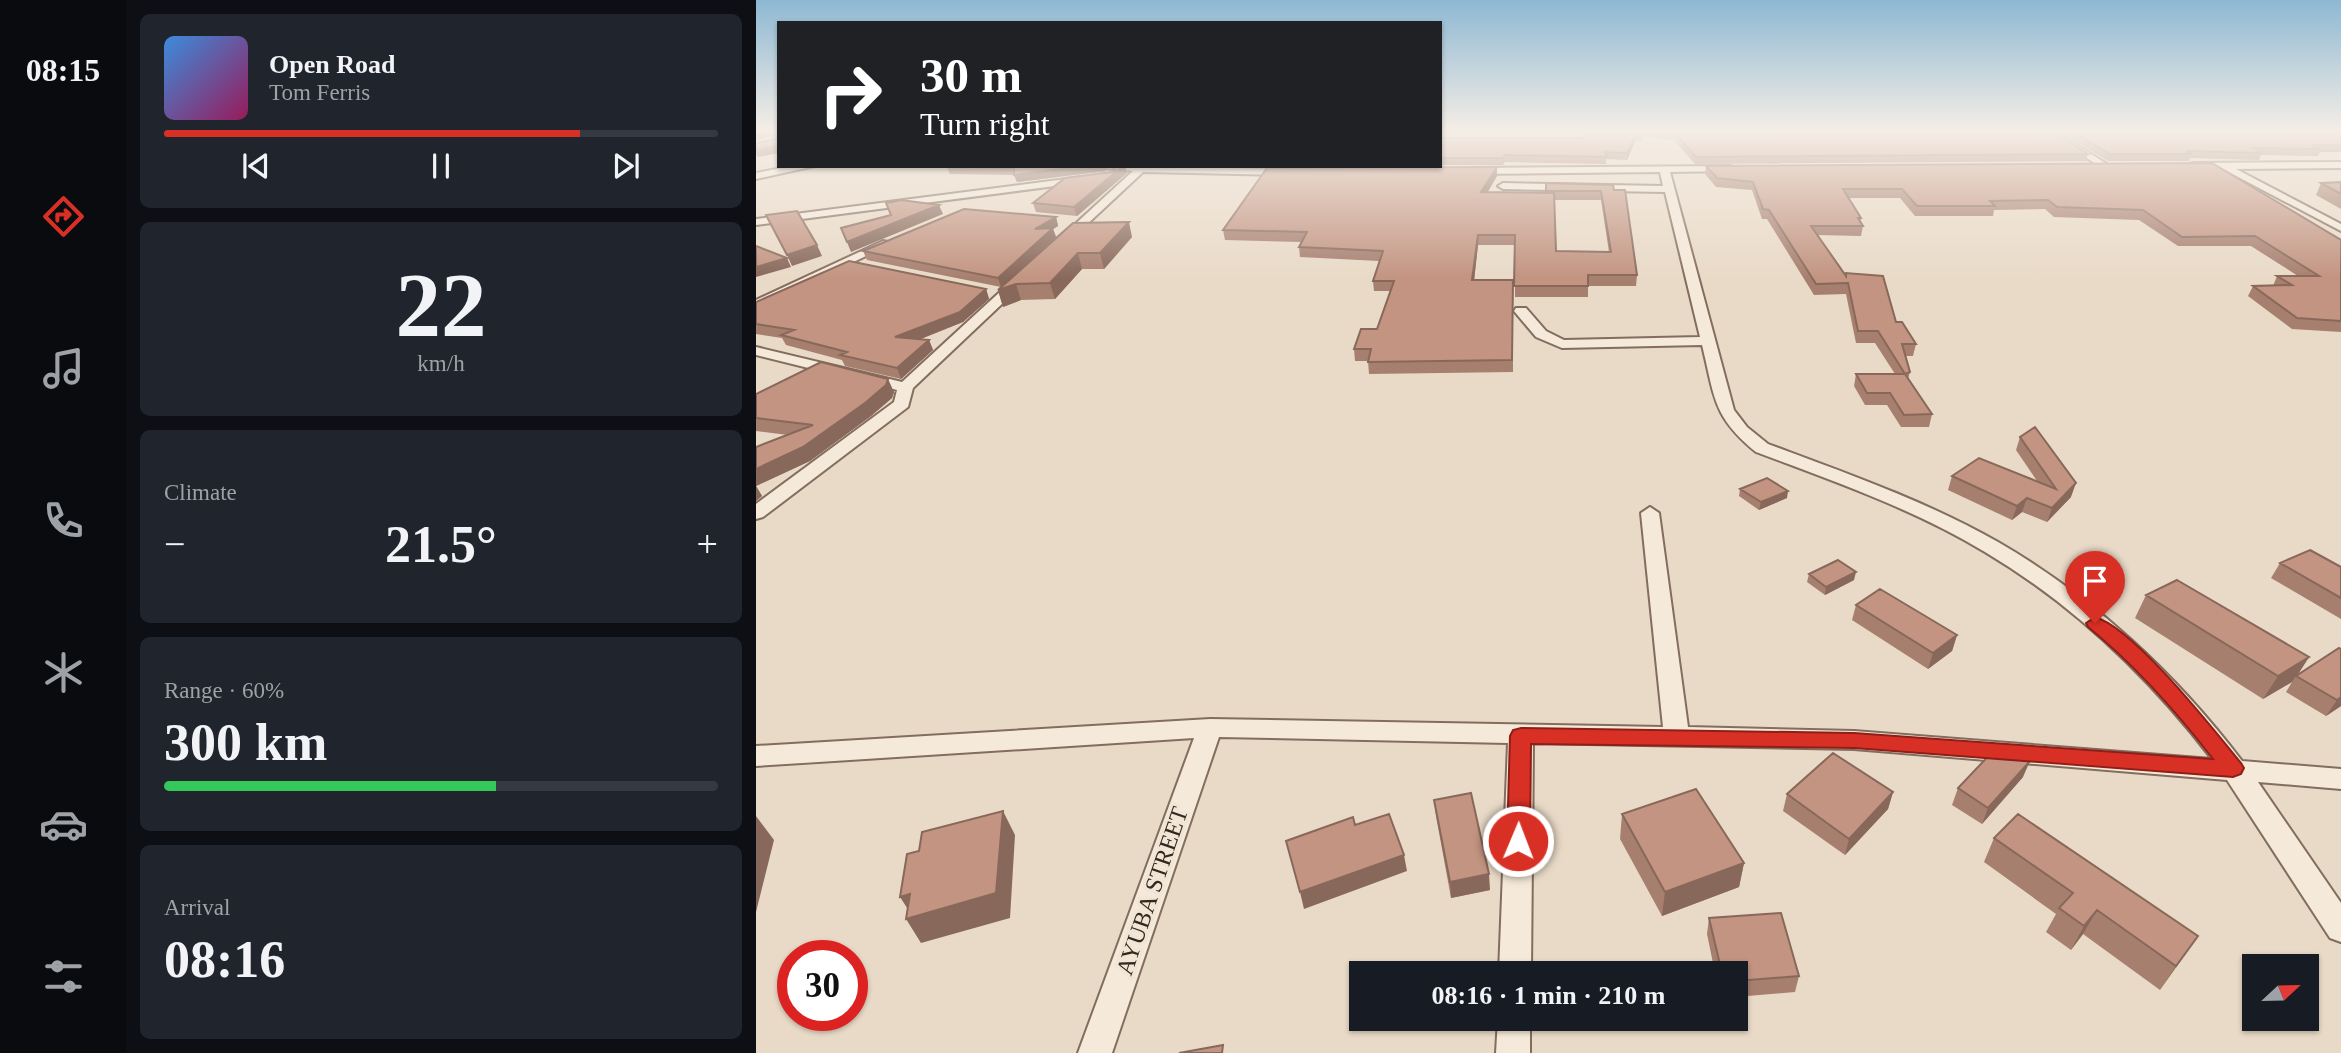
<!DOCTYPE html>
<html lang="en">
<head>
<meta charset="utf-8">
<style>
	:root { --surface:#171b24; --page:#20242c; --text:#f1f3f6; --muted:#9ea1a6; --line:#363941; --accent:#d93025 }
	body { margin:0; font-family:Georgia,serif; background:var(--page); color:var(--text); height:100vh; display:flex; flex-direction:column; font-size:26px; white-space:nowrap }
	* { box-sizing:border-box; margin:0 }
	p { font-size:23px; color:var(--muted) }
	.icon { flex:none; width:38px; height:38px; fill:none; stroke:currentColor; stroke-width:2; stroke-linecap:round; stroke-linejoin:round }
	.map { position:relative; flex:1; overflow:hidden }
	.drawer { display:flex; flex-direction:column; gap:14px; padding:14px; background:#0d0f14; width:630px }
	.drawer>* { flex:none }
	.top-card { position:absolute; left:21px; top:21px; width:665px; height:147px; border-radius:0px; box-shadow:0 2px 5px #0004; background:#202124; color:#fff; overflow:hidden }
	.needle { width:46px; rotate:68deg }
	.fabs { position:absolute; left:1486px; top:954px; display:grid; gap:14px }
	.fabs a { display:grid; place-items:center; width:77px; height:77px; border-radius:0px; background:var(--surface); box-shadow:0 2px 5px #0004; font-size:35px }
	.speed { position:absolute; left:21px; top:940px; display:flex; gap:14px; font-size:35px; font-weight:700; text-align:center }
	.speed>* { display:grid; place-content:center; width:91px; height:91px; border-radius:50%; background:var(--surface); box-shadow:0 2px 5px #0004; line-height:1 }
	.speed .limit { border:10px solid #d22; background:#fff; color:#111 }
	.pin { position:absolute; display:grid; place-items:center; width:60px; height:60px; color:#fff; margin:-72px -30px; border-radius:50% 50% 50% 0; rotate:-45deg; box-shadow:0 0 7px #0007 }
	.pin .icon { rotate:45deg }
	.me { position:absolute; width:77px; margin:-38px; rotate:1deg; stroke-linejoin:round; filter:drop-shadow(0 0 5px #0008) }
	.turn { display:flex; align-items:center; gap:24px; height:147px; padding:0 28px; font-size:32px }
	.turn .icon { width:91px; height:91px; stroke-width:2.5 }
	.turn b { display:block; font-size:49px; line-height:60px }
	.big { font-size:52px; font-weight:600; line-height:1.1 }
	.drawer .tile { flex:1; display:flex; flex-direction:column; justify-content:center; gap:10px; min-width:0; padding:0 24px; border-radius:10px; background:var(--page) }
	.drawer .dial { align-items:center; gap:0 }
	.dial b { font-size:91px; line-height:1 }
	.song { display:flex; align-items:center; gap:21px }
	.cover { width:84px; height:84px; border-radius:10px; background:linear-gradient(135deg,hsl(210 70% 55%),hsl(330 70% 35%)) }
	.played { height:7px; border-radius:4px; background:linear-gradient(90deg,var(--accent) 75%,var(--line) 75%) }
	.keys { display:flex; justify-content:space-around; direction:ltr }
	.heat { display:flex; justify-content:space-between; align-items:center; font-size:38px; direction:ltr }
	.charge { height:10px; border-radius:5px; background:linear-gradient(90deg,#34c759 60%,var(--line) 0) }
	.trip { position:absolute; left:593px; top:961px; width:399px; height:70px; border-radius:0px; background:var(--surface); box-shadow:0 2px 5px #0004; font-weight:600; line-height:70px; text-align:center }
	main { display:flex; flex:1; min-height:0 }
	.tab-bar { display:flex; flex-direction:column; width:126px; justify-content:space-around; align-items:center; background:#090b0e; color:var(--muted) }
	.tab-bar .icon { width:49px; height:49px }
	.tab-bar .active { color:var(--accent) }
	.tab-bar b { font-size:32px; color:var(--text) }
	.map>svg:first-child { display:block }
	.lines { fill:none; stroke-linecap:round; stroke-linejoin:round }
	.street-casing { stroke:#826d5e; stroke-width:4 }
	.street { fill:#f5e9d9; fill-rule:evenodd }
	.wall { fill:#a77f6f; fill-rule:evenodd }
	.shaded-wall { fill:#88685a }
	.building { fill:#c29481; stroke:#88685a; stroke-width:2 }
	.route { fill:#d93025; stroke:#8d1f18; stroke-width:2 }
	.labels { text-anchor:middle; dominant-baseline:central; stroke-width:7; stroke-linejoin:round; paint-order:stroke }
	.near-street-label { font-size:24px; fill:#342720; stroke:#f1e6d5 }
</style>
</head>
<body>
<main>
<nav class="tab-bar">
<b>08:15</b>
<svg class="icon active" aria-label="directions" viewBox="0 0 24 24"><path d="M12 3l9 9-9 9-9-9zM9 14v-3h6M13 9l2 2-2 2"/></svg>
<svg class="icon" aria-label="music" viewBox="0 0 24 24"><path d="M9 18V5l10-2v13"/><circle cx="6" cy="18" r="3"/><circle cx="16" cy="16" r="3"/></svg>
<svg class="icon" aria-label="phone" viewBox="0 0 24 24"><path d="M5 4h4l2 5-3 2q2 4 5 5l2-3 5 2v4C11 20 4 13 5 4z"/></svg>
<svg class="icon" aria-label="climate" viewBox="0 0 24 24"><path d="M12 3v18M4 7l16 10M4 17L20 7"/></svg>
<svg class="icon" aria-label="car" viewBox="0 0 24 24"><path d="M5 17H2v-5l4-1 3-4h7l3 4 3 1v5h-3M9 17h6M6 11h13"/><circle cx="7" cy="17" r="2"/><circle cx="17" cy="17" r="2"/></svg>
<svg class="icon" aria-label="filters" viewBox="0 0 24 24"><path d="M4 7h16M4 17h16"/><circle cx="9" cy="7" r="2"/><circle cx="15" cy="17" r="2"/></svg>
</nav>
<section class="drawer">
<div class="tile">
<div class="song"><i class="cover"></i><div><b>Open Road</b><p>Tom Ferris</p></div></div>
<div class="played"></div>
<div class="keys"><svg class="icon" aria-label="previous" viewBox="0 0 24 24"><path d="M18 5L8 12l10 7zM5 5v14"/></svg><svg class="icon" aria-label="pause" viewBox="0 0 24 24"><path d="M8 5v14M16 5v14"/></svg><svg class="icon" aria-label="next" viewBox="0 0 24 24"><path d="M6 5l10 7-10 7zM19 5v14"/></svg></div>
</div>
<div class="tile dial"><b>22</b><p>km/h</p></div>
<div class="tile"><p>Climate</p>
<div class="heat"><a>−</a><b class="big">21.5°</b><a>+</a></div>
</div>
<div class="tile"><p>Range · 60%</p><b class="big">300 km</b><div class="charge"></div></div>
<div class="tile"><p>Arrival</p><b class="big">08:16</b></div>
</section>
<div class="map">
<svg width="1585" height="1053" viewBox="0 0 1585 1053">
	<rect width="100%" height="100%" fill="#e9dac7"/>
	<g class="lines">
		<defs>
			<path id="street" d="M1291,132H1300L1354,166L1346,168Z
				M1585,162V168L1480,169L1585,224V231L1467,169H1436L1431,166L1436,163Z
				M37,166H59L0,179V173Z
				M330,166L534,169L539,172L534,175L387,172L312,242H304V238L377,171Z
				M975,166L978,171L914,172L978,410L991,427L1012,444C1090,473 1170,501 1242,542C1337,597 1420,674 1486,761L1585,769V789L1502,782L1585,903V942L1574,938L1471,780L1098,749L777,743L775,973H743L752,743L463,737L356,1053H322L438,738L0,766V746L454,719L907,727L885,513L894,507L903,513L932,727L1098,731L1456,759C1393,677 1318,605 1229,552C1158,509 1077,481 1000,452C956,416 959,397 946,345L806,348L780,337L758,311L760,308H770L790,331L808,340L944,337L909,192L747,189L742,186L747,183L907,186L904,172L715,174L710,171L715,168Z
				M326,177L331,180L330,182L0,225V219Z
				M127,241L137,243L0,309V300Z
				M258,279L269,282L157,388L152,407L7,517L0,519V504L138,402L141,390L0,355V347L146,382Z
				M742,1018H774V1053H740Z"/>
		</defs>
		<use href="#street" class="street-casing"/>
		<use href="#street" class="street"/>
	</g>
	<path class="wall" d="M684,132H1297L1332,154L1330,161L939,164L918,140L887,136L886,141H879L871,160L850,159V164L749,162L747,165H684V138H826L829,136L826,133H684Z
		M1304,132H1585V152H1564L1562,156L1505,155L1503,160L1434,158L1433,161H1352Z
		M1456,163L1585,240V332L1536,329L1492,296L1497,286H1517L1521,276H1542L1495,246H1422L1383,220L1298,217L1289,209L1238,210L1237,216H1159L1144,198H1092L1105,218L1104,222L1107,226L1105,236L1062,235L1089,275L1140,322L1160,344L1157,356H1149L1154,372L1152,379L1176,414L1173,427H1145L1131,405H1109L1098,386L1100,374H1139L1119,343H1100L1090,294L1058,295L1011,219H1006L996,190L960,187L949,174L950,166Z
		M349,166L350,171L261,182L258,175L194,174L191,167Z
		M355,166H369L371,173L321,216L280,212L277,203L356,172Z
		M741,176L731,192L790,193V183L857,185L881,275L880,286H832V297H759V245H722L718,280H757V372L613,374L612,361H599L598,349L621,329L634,291H618L617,281L623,261L544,257L543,247L546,242L469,240L467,230ZM799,200H845L853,252L800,251Z
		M1585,182V209L1560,195L1565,183Z
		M300,217L302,226L297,229L300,237L245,287L111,260L107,251Z
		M317,223L376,237L348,269H326L299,299L265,300L247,307L242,290Z
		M230,289L233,299L207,322L165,339L173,340L177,350L145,379L89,366L86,360L30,345L26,338L0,334V302Z
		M138,392L136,398L115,416L54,461L0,486L6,496L0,501V447L32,435L0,431V394Z
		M1264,437L1315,497L1291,522L1266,512L1256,520L1192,490L1196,476L1281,481L1260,450Z
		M984,489L1031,498L1003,510L983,496Z
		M1524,563L1585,567V619L1515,578Z
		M1053,574L1098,580L1069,595L1051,582Z
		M1390,595L1553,657L1542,674L1583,648L1585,706L1570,716L1530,692L1536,682L1507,699L1379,618Z
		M1100,605L1201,635L1196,651L1172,669L1096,620Z
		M1267,777L1226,824L1196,805L1202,788Z
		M1137,792L1132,809L1089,855L1027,811L1031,794Z
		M678,800L734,890L695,898L680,816Z
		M866,814L988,863L983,887L906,916L864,839Z
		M1238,838L1442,936L1404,990L1327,934L1315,950L1290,932L1300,914L1228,862Z
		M953,918L1043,976L1039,992L980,997V973H959L951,934Z"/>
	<path class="shaded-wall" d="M4,132H21L22,134L0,140V133Z
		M880,134L879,141L871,160V153Z
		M23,145V153L2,157L0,153V150Z
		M329,166H349L350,171L261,182L258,175Z
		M367,166H369L371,173L321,216L318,207Z
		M741,167V176L726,202L725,192Z
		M183,205L187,214L95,252L91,242Z
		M300,217L302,226L297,229L300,237L245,287L242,278L279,229Z
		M373,222L376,237L348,269L344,253Z
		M722,235V245L717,290L716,280Z
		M61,245L66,256L36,266L31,255Z
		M322,253L326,269L299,299L294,283Z
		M31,258L35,267L0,277V267Z
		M260,284L265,300L247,307L242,290Z
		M230,289L233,299L207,322L144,347L139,337Z
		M173,340L177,350L145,379L141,368Z
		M132,379L138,392L136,398L115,416L54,461L0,486L6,496L0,501V469Z
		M1320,483L1315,497L1291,522L1296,508Z
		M1032,491L1031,498L1003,510L1005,502Z
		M1271,498L1266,512L1256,520L1261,506Z
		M1100,572L1098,580L1069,595L1070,587Z
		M1201,635L1196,651L1172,669L1177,653Z
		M1553,657L1541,676H1540L1536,682L1507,699L1522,676Z
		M1585,697V706L1570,716L1581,700Z
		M1274,761L1267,777L1226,824L1232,808Z
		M1137,792L1132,809L1089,855L1093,839Z
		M247,811L259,835L254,918L165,943L150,919L157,917L144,897Z
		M0,816L18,840L0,912Z
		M648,855L651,871L548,909L544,892Z
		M988,863L983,887L906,916L909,892Z
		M733,874L734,890L695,898L694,882Z
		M1341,910L1327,934L1315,950L1328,926Z
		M1442,936L1425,960L1404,990L1420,966Z"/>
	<path class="building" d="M22,132L23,145L0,150V143L21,139Z
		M832,132H887L886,135L880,134L871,153L849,152L851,157L749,155L747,158H684V138H826L833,132Z
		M906,132H1297L1332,154L940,157L919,133Z
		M1317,132H1585V145H1556L1565,149L1498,148L1506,153L1430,151L1436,154H1354Z
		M1456,163L1585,240V321L1541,318L1497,286L1536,285L1521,276H1563L1499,236L1426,237L1387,210L1301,207L1292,200L1234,201L1239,206H1161L1146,189H1087L1105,218H1102L1107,226H1055L1090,276V273L1127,276L1140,322H1146L1160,344H1146L1154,372L1149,374L1176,414L1148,415L1134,393H1111L1100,374H1149L1122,331H1102L1092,283L1060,284L1013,210L1007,209L997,182L961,178L950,166Z
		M329,166L258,175V168L191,167Z
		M356,166H367L318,207L277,203L309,178L356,172L359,170Z
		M741,167L725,192L798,193L800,251L855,252L845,191H790V183L857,185L858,190H869L881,275H832V286H758L759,235H722L716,280H757L756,360L612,362L615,349H598L605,329H621L638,281H617L627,251L543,247L551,232L467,230L511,168Z
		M1585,182V194L1565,183Z
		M145,200L183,205L91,242L85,228L135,215L130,203Z
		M208,209L300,217L279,229L297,228L242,278L107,251Z
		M41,211L61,245L31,255L10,215Z
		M373,222L344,253H322L294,283L260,284L242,290L317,223Z
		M0,246L31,258L0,267Z
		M93,261L230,289L204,312L139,337L173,340L141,368L84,355L91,352L25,335L38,330L0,324V302Z
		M65,362L132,379L130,385L109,403L47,447L0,469V447L57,425L0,418V394Z
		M1279,427L1320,483L1296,508L1271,498L1261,506L1196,476L1223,458L1300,489L1264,437Z
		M1011,478L1032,491L1005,502L984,489Z
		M1554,550L1585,567V598L1524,563Z
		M1082,560L1100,572L1070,587L1053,574Z
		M1421,580L1553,657L1522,676L1390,595Z
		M1124,589L1201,635L1177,653L1100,605Z
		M1583,648L1585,649V697L1581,700L1540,676Z
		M1241,747H1251L1274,761L1232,808L1202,788Z
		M1077,753L1137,792L1093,839L1031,794Z
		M940,789L988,863L909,892L866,814Z
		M715,793L733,874L694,882L678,800Z
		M247,811L240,893L150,919L154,894L144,897L151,854L163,851L166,832Z
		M633,814L648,855L544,892L530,841L597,817L599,825Z
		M1262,814L1442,936L1420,966L1341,910L1328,926L1303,908L1317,893L1238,838Z
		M1025,913L1043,976L980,981V973H966L953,918Z
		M467,1045L466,1053H423Z"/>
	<linearGradient id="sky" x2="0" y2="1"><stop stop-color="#8eb8d3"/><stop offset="0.47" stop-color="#f5eee6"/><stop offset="1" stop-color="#f5eee6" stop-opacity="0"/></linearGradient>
	<rect width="1585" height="279" fill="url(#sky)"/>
	<path class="route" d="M1339,617C1378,628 1457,729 1485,763L1488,768L1485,774L1477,777L1098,748L775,744L774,841L770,848L762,851L754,848L751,841L754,736L757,730L765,728L1098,733L1457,759C1419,710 1380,666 1332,627L1330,623Z"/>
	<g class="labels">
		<g class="near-street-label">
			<text transform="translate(396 891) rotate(-71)">AYUBA STREET</text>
		</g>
	</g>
</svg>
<div class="fabs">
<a><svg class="needle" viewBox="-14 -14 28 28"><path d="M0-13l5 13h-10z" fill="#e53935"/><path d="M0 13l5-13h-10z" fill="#9ea1a6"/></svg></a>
</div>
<div class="speed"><div class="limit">30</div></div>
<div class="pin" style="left:1339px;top:623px;background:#d93025"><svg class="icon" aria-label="arrive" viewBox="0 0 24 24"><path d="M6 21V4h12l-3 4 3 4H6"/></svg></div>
<svg class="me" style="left:762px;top:841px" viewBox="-20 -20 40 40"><circle r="17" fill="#d93025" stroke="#fff" stroke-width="3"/><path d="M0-11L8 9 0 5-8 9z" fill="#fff"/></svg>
<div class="trip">08:16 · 1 min · 210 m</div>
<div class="top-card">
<div class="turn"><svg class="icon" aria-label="right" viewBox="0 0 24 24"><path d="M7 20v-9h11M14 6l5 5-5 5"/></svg><div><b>30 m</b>Turn right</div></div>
</div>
</div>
</main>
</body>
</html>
